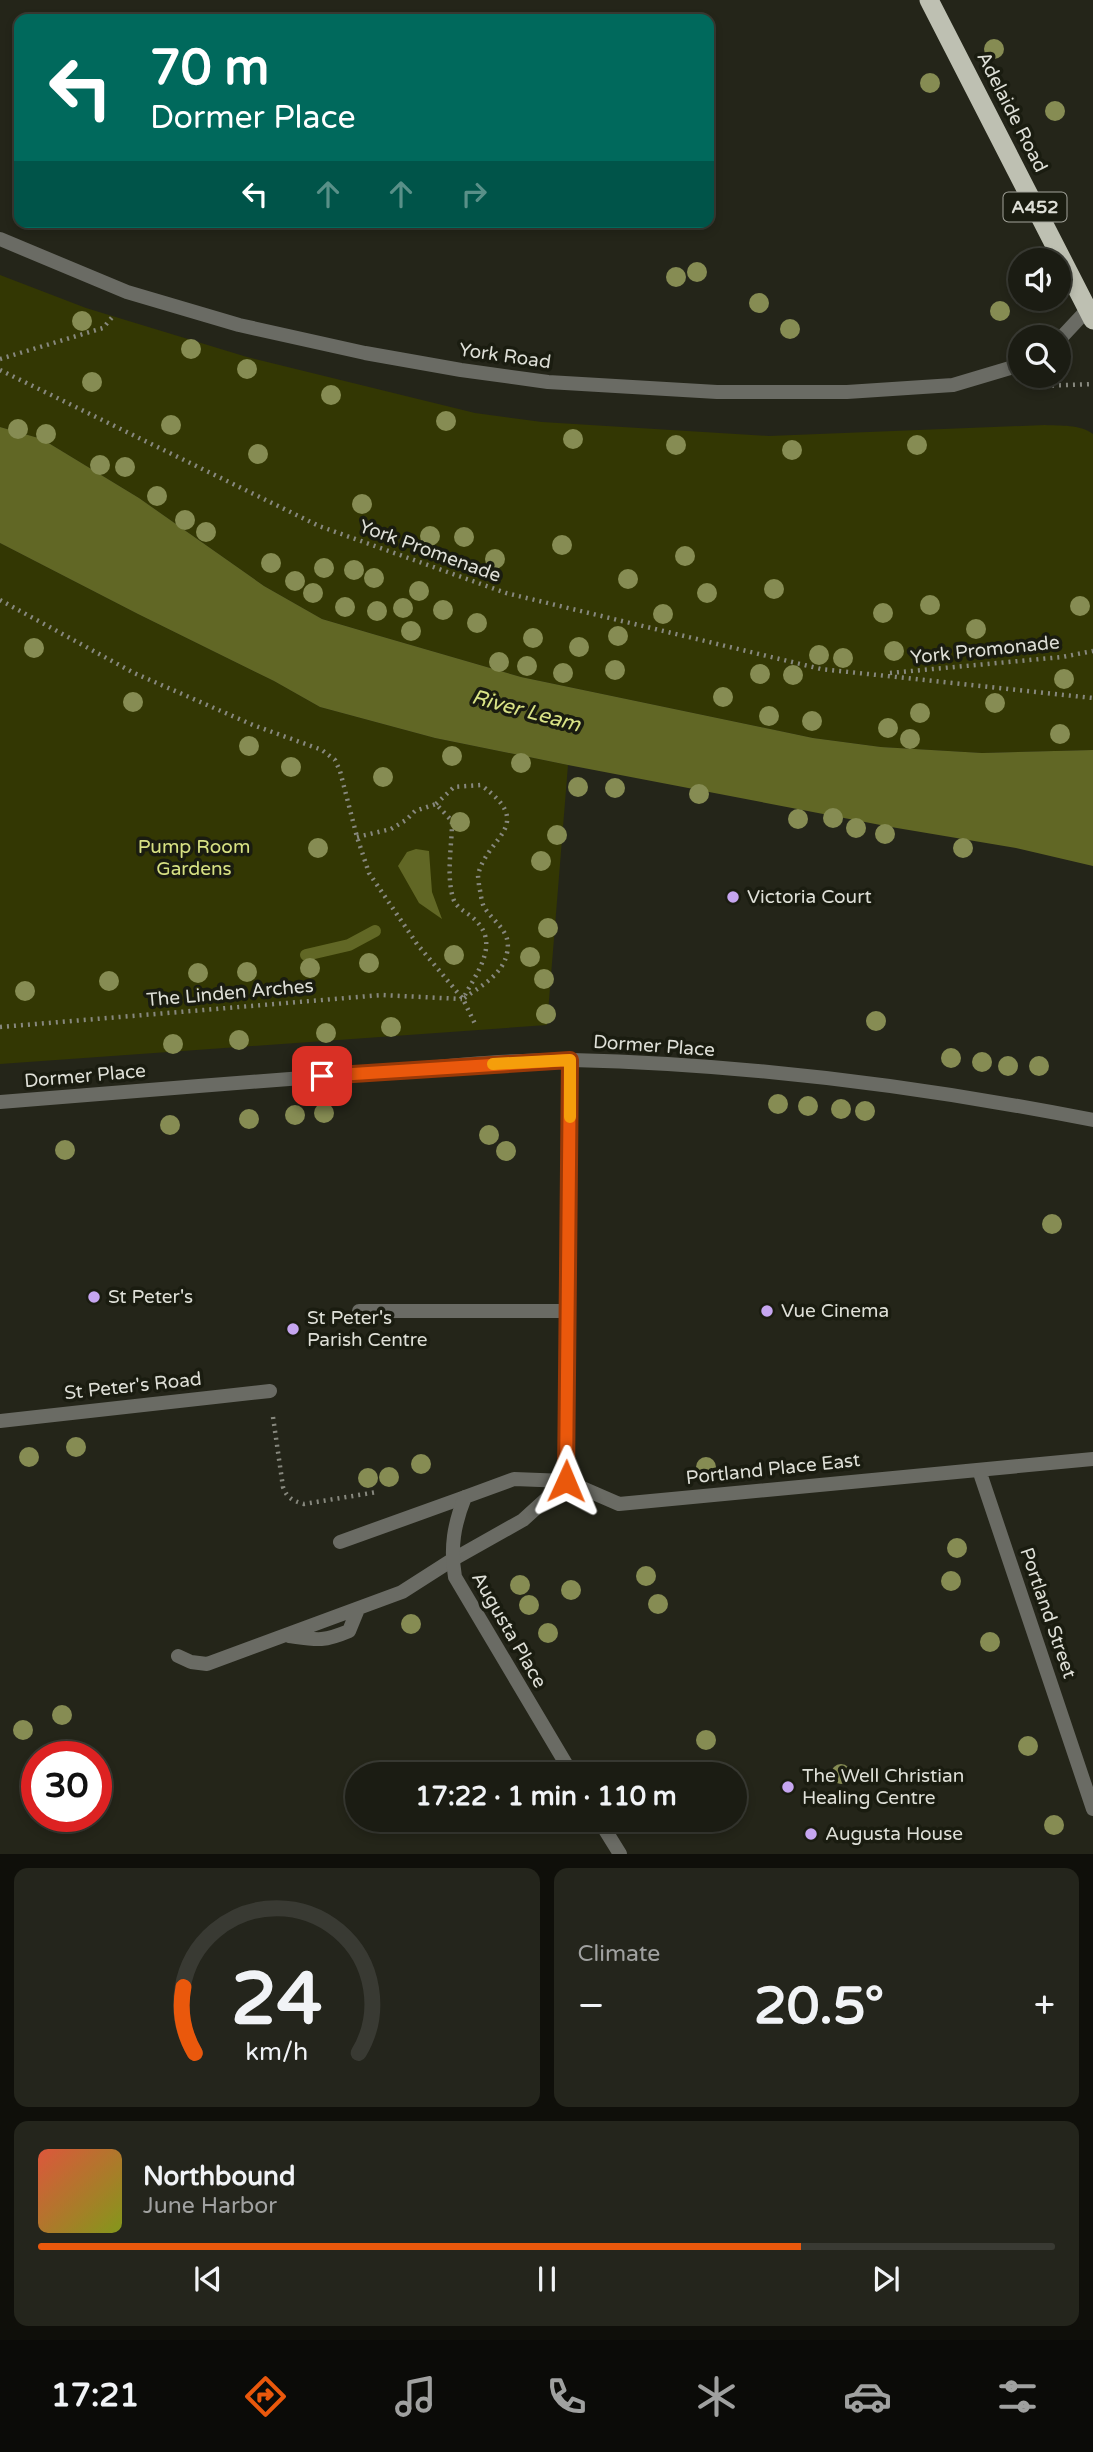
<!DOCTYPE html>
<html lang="en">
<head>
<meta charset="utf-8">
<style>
	:root { --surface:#1b1c13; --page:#24251c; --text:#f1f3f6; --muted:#a0a1a0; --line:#393a33; --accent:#ea580c }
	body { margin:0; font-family:"Varela Round",sans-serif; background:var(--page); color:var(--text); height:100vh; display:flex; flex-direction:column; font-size:26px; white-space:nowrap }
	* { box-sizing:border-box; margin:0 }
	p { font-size:23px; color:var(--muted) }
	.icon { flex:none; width:38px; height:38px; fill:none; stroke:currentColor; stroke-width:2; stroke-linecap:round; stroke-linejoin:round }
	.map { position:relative; height:1854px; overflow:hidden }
	.panel { display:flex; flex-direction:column; gap:14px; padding:14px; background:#0f0f0a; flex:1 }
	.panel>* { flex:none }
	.top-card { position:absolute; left:14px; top:14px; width:700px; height:214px; border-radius:14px; box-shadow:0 4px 10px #0003,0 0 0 2px var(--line); background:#00695c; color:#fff; overflow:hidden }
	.fabs { position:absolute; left:1008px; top:248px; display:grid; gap:14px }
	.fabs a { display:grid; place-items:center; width:63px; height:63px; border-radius:50%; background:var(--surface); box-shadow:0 4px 10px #0003,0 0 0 2px var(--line); font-size:35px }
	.speed { position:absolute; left:21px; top:1741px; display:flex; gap:14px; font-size:35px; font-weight:700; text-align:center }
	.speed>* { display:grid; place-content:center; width:91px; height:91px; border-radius:50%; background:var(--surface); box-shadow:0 4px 10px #0003,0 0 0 2px var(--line); line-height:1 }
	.speed .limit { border:10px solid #d22; background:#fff; color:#111 }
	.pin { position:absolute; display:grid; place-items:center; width:60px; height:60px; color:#fff; margin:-30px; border-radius:14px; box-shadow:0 4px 10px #0006 }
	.me { position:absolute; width:77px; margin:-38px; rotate:1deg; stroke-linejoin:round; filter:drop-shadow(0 0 5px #0008) }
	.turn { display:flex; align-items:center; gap:24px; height:147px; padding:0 21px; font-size:32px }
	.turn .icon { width:91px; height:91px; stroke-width:2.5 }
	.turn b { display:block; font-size:49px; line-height:60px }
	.lanes { display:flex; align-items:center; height:66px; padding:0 21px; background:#0003; justify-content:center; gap:35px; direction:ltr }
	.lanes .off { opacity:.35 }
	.big { font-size:52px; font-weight:700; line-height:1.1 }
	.panel .card { flex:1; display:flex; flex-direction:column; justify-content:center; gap:10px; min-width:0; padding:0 24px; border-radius:14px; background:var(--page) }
	.panel .dial { align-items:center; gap:0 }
	.dial svg { height:182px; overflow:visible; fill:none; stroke:var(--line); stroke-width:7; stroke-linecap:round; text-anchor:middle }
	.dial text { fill:var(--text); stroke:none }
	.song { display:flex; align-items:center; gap:21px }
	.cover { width:84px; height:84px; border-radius:10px; background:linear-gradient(135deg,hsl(10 70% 55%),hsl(70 70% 35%)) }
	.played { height:7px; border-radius:4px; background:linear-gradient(90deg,var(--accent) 75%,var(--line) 75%) }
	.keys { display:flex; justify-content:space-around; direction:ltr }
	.heat { display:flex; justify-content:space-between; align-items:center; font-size:38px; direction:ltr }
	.panel .tiles { flex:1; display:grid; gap:14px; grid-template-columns:1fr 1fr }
	.card:last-child { grid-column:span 2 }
	.trip { position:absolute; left:345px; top:1762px; width:402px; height:70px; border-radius:35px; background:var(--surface); box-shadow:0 4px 10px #0003,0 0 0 2px var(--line); font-weight:700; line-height:70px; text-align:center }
	.tab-bar { display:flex; height:112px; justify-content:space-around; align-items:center; background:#0b0b08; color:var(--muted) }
	.tab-bar .icon { width:49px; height:49px }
	.tab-bar .selected { color:var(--accent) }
	.tab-bar b { font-size:32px; color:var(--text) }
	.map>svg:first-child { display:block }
	.green { fill:#333703 }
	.water { fill:#616725 }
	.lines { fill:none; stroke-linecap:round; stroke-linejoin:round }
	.stream { stroke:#616725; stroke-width:12 }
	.path { stroke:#87887e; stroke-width:4.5; stroke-dasharray:2 5; stroke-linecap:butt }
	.service { stroke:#6a6b64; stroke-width:14 }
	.minor { stroke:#6a6b64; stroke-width:14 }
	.tertiary { stroke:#6a6b64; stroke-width:14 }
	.trunk { stroke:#bec0b2; stroke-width:19 }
	.tree { fill:#868c53 }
	.route-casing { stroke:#983908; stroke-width:18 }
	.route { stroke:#ea580c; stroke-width:12 }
	.slow { stroke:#f59e0b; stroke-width:12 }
	.poi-dot { fill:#c6a6f0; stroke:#1a1c10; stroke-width:2.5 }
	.labels { text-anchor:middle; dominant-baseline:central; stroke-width:7; stroke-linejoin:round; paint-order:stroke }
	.shield { fill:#1a1c10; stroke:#a3a49b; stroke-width:2 }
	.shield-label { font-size:18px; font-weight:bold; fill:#dedfd7 }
	.street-label { font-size:19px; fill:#dedfd7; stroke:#1a1c10 }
	.park-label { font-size:19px; fill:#d7e183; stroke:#1a1c10 }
	.poi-label { font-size:19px; fill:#dedfd7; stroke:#1a1c10; text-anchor:start }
	.water-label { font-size:21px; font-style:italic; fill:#dae486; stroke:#1a1c10 }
</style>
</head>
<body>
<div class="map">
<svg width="1093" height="1854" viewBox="0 0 1093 1854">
	<rect width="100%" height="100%" fill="#242519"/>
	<path class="green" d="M0,275L86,308L247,357L475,413L542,422L769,436L1045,425C1060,426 1080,424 1093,434V750L982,753L881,747L813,738L521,677L373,634L322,619L264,586L139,498L42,439L0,427Z
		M0,543L138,614L274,681L320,707L435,738L568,765L547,1025L0,1064Z"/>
	<path class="water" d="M0,427L42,439L139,498L264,586L322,619L373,634L521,677L813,738L881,747L982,753L1093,750V866L1016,848L891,827L568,765L435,738L320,707L274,681L138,614L0,543Z
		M416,849L429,851L432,892L442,919L419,903L398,866L407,852Z"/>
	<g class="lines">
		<path class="stream" d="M306,955L349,945L375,931"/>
		<path class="path" d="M0,359L103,328L114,315
			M0,370L319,526L506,593L821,669L1093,698
			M1038,386L1093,384
			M0,600L134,673L253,725L322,750L335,760L340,771L357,837L369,873L417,944L463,999L476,1026
			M890,673L1062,657L1093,651
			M436,804L454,787L481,785C537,826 487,836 478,875C478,878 479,883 479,886C481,893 481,901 484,907C494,923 512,931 507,953C503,975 479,987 463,999
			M357,837L391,829L406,820L415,811L436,804L452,821C452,846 446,874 453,898C456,908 465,911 472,917C501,941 479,969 465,995
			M0,1027L382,995L462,999
			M273,1417L283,1487C287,1498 293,1501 304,1504L377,1492"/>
		<path class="service" d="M359,1311H567
			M340,1542L465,1497
			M289,1636C317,1640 323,1642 349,1631L358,1609
			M178,1656L191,1662L207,1664L402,1592L452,1560L523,1520L566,1481"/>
		<path class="minor" d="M0,239L127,292L239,325L365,353L461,370L548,382L717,392H847L953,385L1020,365
			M1059,340L1087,310
			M0,1421L270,1391
			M979,1470L1093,1809
			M566,1481L570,1060
			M572,1774L455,1577C450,1548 454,1524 465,1497L514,1479L566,1481L619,1504L1093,1459
			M599,1820L620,1854"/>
		<path class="tertiary" d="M0,1102C127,1092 253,1081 380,1072C443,1067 508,1059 572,1060C743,1064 925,1087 1093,1120"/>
		<path class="trunk" d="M929,0L1093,320"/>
	</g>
	<g class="tree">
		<circle cx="994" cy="49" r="10"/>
		<circle cx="930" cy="83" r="10"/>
		<circle cx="1055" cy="111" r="10"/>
		<circle cx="697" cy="272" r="10"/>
		<circle cx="676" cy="277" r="10"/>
		<circle cx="759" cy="303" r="10"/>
		<circle cx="1000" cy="311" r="10"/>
		<circle cx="82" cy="321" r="10"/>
		<circle cx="790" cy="329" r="10"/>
		<circle cx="191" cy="349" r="10"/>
		<circle cx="247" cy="369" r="10"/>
		<circle cx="92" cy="382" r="10"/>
		<circle cx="331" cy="395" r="10"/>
		<circle cx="446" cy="421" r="10"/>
		<circle cx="171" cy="425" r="10"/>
		<circle cx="18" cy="429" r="10"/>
		<circle cx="46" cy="434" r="10"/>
		<circle cx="573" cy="439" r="10"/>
		<circle cx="676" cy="445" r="10"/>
		<circle cx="917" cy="445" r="10"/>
		<circle cx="792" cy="450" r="10"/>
		<circle cx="258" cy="454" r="10"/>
		<circle cx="100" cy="465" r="10"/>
		<circle cx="125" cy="467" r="10"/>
		<circle cx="157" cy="496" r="10"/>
		<circle cx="362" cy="504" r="10"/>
		<circle cx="185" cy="520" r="10"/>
		<circle cx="206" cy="532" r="10"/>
		<circle cx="430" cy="536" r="10"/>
		<circle cx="464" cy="537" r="10"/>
		<circle cx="562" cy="545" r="10"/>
		<circle cx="685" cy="556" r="10"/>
		<circle cx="495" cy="559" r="10"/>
		<circle cx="271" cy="563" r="10"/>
		<circle cx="324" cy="568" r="10"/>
		<circle cx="354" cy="570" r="10"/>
		<circle cx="374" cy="578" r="10"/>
		<circle cx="628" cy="579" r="10"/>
		<circle cx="295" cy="581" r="10"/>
		<circle cx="774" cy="589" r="10"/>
		<circle cx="419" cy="591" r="10"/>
		<circle cx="313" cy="593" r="10"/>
		<circle cx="707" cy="593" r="10"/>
		<circle cx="930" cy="605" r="10"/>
		<circle cx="1080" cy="606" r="10"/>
		<circle cx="345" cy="607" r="10"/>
		<circle cx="403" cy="608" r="10"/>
		<circle cx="443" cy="610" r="10"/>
		<circle cx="377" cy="611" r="10"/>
		<circle cx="883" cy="613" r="10"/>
		<circle cx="663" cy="614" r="10"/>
		<circle cx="477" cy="623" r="10"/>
		<circle cx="976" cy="629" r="10"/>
		<circle cx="411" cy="631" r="10"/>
		<circle cx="618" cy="636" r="10"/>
		<circle cx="533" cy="638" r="10"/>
		<circle cx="579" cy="647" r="10"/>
		<circle cx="34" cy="648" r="10"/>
		<circle cx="894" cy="651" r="10"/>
		<circle cx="819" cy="655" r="10"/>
		<circle cx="843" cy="658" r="10"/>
		<circle cx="499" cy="662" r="10"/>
		<circle cx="527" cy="666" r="10"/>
		<circle cx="615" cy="670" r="10"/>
		<circle cx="563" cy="673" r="10"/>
		<circle cx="760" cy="674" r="10"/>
		<circle cx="793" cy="675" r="10"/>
		<circle cx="1064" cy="679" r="10"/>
		<circle cx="723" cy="697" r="10"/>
		<circle cx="133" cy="702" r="10"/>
		<circle cx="995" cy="703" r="10"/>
		<circle cx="920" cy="713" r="10"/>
		<circle cx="769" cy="716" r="10"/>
		<circle cx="812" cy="721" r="10"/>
		<circle cx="888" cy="728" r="10"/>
		<circle cx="1060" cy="734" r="10"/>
		<circle cx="910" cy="739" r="10"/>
		<circle cx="249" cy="746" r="10"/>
		<circle cx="452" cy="756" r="10"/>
		<circle cx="521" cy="763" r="10"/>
		<circle cx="291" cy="767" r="10"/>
		<circle cx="383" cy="777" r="10"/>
		<circle cx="578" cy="787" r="10"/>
		<circle cx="615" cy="788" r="10"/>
		<circle cx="699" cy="794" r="10"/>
		<circle cx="833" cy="818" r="10"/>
		<circle cx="798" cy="819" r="10"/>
		<circle cx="460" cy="822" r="10"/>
		<circle cx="856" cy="828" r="10"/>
		<circle cx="885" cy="834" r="10"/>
		<circle cx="557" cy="835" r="10"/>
		<circle cx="318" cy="848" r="10"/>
		<circle cx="963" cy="848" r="10"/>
		<circle cx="541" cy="861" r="10"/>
		<circle cx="548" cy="928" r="10"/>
		<circle cx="454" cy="955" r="10"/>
		<circle cx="530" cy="957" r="10"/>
		<circle cx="369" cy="963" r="10"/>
		<circle cx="310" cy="968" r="10"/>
		<circle cx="247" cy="972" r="10"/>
		<circle cx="198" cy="973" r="10"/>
		<circle cx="544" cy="979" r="10"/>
		<circle cx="109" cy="981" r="10"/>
		<circle cx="25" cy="991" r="10"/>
		<circle cx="546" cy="1014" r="10"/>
		<circle cx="876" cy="1021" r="10"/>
		<circle cx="391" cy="1027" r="10"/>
		<circle cx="326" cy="1033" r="10"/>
		<circle cx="239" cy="1040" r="10"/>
		<circle cx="173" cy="1044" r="10"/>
		<circle cx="951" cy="1058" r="10"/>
		<circle cx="982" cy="1062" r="10"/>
		<circle cx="1008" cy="1066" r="10"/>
		<circle cx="1039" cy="1066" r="10"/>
		<circle cx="778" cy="1104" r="10"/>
		<circle cx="808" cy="1106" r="10"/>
		<circle cx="841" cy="1109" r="10"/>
		<circle cx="865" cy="1111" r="10"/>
		<circle cx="324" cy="1113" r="10"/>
		<circle cx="295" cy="1115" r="10"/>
		<circle cx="249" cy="1119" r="10"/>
		<circle cx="170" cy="1125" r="10"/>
		<circle cx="489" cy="1135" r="10"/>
		<circle cx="65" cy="1150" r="10"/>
		<circle cx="506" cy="1151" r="10"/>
		<circle cx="1052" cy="1224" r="10"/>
		<circle cx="76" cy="1447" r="10"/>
		<circle cx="29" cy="1457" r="10"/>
		<circle cx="421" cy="1464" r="10"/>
		<circle cx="706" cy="1467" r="10"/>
		<circle cx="389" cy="1477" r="10"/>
		<circle cx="368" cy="1478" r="10"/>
		<circle cx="957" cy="1548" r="10"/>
		<circle cx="646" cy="1576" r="10"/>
		<circle cx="951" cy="1581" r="10"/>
		<circle cx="520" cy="1585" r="10"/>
		<circle cx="571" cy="1590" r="10"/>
		<circle cx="658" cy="1604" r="10"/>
		<circle cx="529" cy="1605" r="10"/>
		<circle cx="411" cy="1624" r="10"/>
		<circle cx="548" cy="1633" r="10"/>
		<circle cx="990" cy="1642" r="10"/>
		<circle cx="62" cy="1715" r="10"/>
		<circle cx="23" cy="1730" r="10"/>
		<circle cx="706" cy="1740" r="10"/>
		<circle cx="1028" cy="1746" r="10"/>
		<circle cx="841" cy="1774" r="10"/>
		<circle cx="1054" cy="1825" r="10"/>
	</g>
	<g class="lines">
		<defs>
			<path id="route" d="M322,1076L570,1060L566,1481"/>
		</defs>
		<use href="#route" class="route-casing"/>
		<use href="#route" class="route"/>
		<path class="slow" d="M493,1064L570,1060V1117"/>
	</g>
	<g class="poi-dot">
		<circle cx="733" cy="897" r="7"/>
		<circle cx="94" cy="1297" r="7"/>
		<circle cx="767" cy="1311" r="7"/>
		<circle cx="293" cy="1329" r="7"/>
		<circle cx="788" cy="1787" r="7"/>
		<circle cx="811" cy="1834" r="7"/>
	</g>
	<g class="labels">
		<rect class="shield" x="1003.5" y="192.5" width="63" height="29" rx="5"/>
		<g class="shield-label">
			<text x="1035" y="207">A452</text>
		</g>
		<g class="street-label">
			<text transform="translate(1012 112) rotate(63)">Adelaide Road</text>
			<text transform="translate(505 356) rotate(8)">York Road</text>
			<text transform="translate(430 551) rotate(20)">York Promenade</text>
			<text transform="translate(985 650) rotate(-6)">York Promonade</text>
			<text transform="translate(230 993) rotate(-5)">The Linden Arches</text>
			<text transform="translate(654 1046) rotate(4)">Dormer Place</text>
			<text transform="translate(85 1076) rotate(-5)">Dormer Place</text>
			<text transform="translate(133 1386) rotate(-6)">St Peter's Road</text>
			<text transform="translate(773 1469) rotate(-6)">Portland Place East</text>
			<text transform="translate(1048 1613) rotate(71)">Portland Street</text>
			<text transform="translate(509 1630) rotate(60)">Augusta Place</text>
		</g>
		<g class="park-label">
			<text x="194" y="847">Pump Room<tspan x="194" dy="22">Gardens</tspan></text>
		</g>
		<g class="poi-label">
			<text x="747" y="897">Victoria Court</text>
			<text x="108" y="1297">St Peter's</text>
			<text x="781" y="1311">Vue Cinema</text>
			<text x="307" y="1318">St Peter's<tspan x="307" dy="22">Parish Centre</tspan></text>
			<text x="802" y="1776">The Well Christian<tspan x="802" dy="22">Healing Centre</tspan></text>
			<text x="825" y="1834">Augusta House</text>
		</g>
		<g class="water-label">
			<text transform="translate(526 711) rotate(15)">River Leam</text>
		</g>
	</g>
</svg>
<div class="fabs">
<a><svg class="icon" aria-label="sound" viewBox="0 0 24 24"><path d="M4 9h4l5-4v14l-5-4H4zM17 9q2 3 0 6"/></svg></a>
<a><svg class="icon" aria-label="search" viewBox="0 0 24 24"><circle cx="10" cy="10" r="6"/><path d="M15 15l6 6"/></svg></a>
</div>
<div class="speed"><div class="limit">30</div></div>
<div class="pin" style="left:322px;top:1076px;background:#d93025"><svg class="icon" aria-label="arrive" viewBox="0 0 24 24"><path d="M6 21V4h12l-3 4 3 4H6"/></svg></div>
<svg class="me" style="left:566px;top:1481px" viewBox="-20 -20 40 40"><path d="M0-17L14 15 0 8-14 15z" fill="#ea580c" stroke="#fff" stroke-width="4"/></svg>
<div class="trip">17:22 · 1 min · 110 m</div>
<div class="top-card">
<div class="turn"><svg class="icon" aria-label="left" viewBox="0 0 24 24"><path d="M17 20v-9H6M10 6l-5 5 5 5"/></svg><div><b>70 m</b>Dormer Place</div></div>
<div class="lanes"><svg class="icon" aria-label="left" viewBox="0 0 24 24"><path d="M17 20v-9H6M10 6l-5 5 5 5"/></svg><svg class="icon off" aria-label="ahead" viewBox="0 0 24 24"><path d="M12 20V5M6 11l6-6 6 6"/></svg><svg class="icon off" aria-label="ahead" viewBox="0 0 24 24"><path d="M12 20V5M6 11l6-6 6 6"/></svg><svg class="icon off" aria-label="right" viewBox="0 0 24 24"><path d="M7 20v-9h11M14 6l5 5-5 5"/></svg></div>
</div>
</div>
<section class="panel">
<div class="tiles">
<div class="card dial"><svg viewBox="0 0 100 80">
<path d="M14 69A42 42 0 1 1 86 69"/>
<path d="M14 69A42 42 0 0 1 9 40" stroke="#ea580c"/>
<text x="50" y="56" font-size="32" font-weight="700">24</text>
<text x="50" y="72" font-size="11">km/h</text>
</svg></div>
<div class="card"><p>Climate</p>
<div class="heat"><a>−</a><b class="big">20.5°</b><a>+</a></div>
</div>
<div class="card">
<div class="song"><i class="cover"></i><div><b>Northbound</b><p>June Harbor</p></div></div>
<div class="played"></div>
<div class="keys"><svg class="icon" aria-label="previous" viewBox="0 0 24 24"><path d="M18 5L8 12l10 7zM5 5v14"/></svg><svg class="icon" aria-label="pause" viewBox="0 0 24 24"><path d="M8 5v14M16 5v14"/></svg><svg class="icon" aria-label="next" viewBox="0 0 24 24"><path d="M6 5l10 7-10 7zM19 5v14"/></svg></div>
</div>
</div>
</section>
<nav class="tab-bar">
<b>17:21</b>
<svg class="icon selected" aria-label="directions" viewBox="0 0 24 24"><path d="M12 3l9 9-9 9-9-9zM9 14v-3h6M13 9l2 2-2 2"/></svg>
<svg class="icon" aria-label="music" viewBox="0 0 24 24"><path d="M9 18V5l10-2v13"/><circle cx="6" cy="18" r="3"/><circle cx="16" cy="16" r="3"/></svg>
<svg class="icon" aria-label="phone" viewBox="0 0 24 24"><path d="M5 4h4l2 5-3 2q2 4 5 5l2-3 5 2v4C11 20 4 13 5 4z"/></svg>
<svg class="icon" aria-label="climate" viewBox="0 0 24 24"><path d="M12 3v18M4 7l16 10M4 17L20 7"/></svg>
<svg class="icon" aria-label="car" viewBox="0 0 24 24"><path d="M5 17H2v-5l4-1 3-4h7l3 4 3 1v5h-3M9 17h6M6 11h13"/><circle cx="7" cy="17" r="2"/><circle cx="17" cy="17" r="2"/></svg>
<svg class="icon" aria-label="filters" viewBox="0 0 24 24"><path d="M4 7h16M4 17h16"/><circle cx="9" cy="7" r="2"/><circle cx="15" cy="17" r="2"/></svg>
</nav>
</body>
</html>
